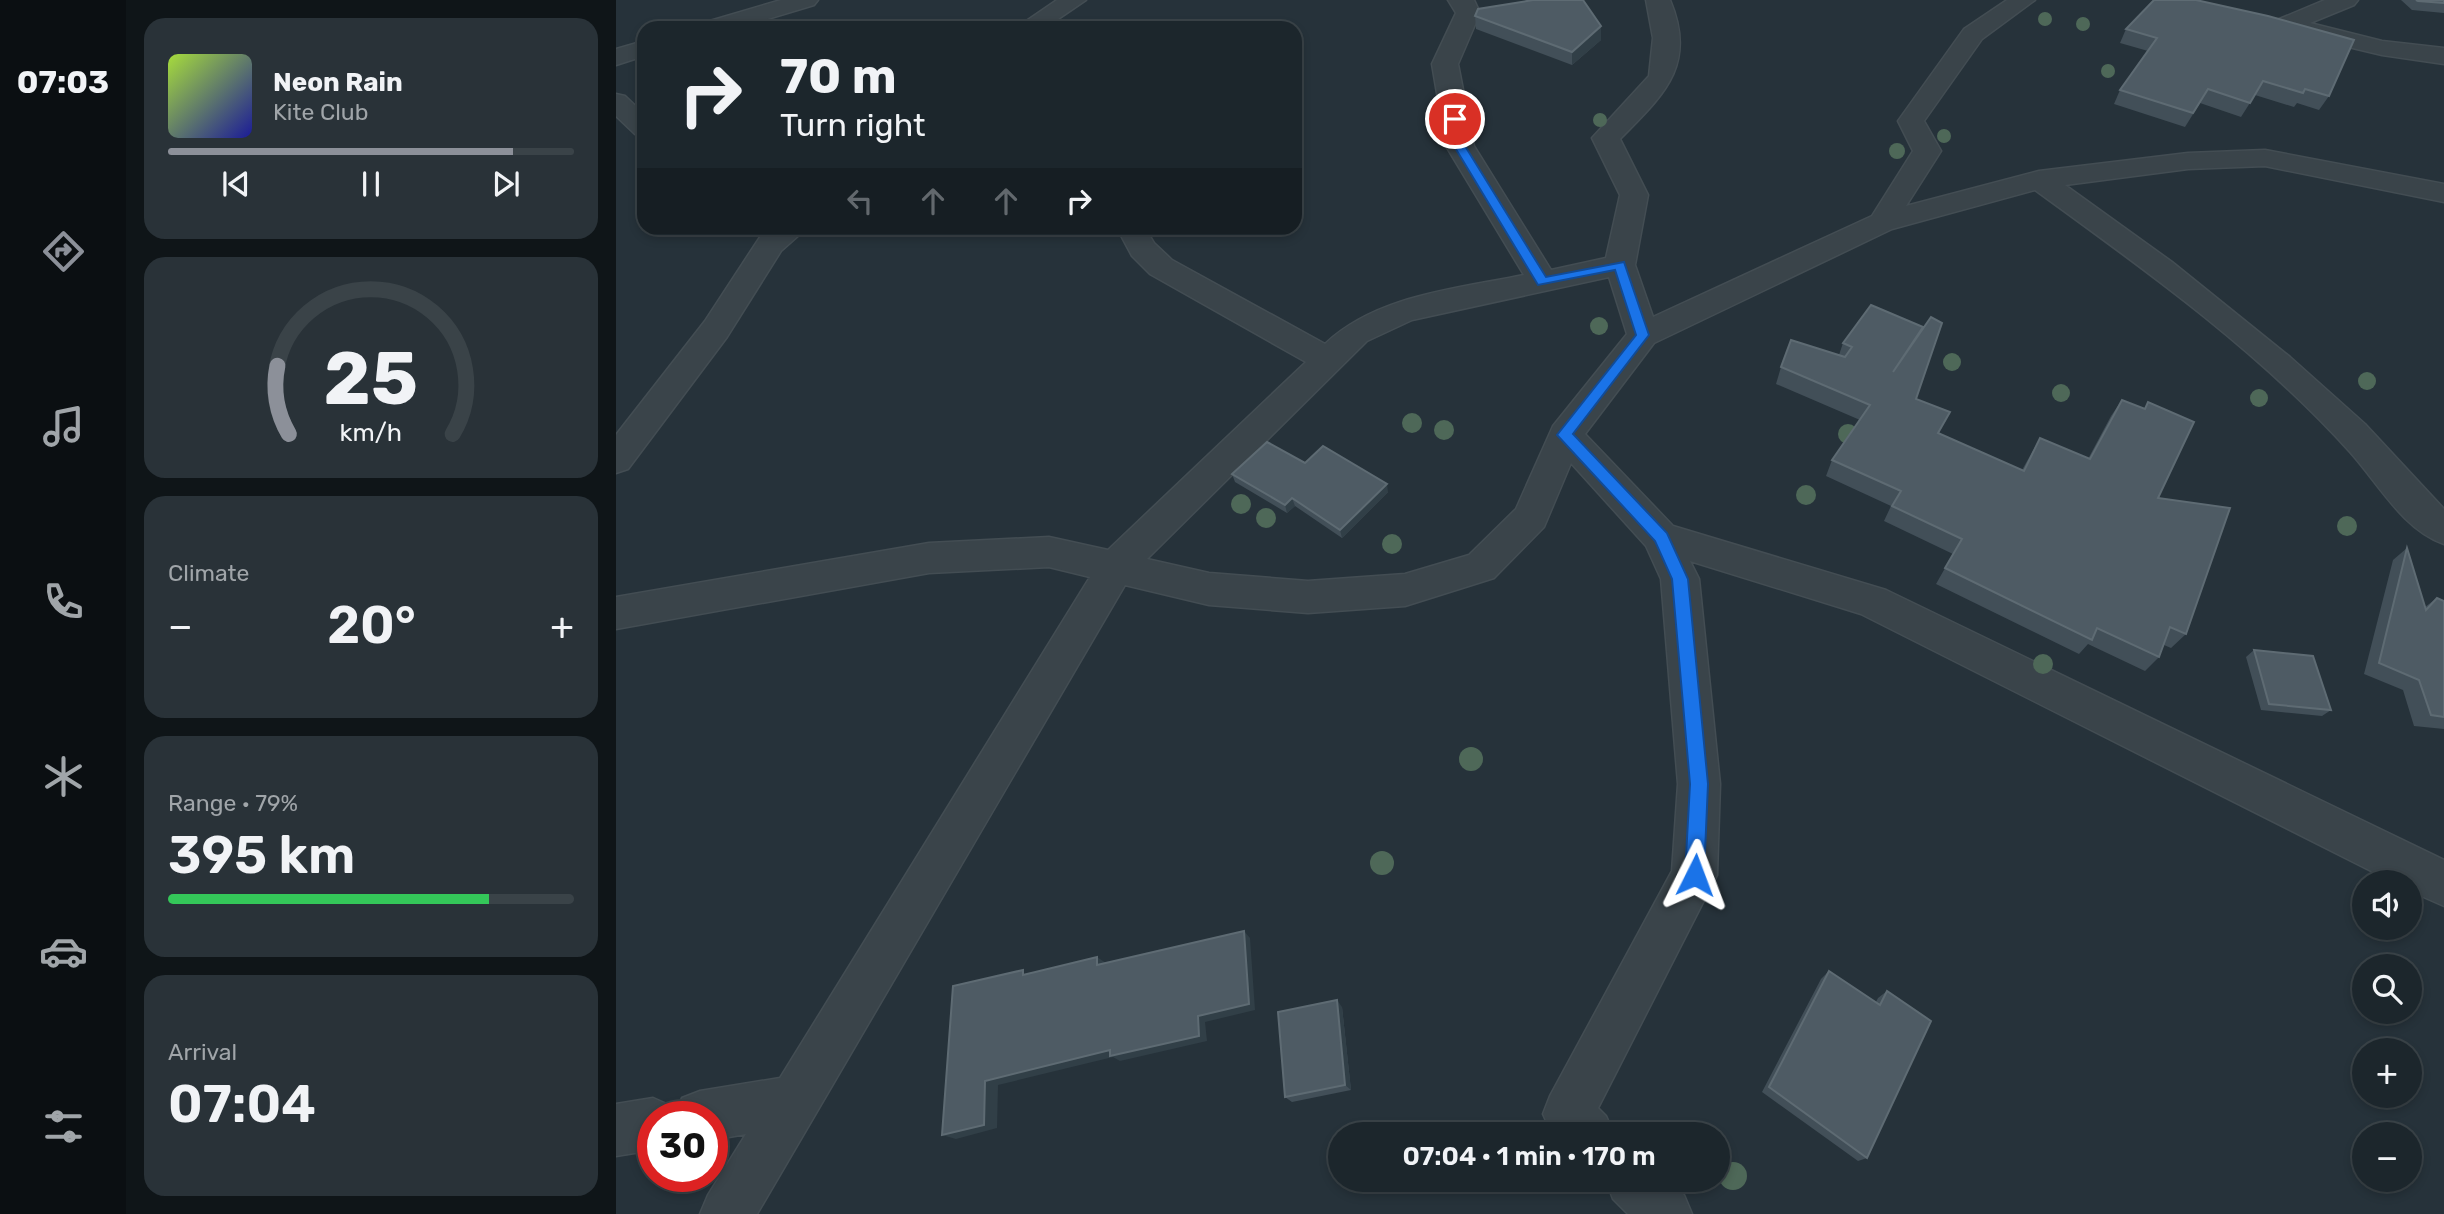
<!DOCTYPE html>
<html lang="en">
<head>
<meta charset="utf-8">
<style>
	:root { --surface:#1c262c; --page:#293238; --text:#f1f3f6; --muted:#a0a5a9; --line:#3a4348; --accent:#8c9099 }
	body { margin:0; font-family:Rubik,sans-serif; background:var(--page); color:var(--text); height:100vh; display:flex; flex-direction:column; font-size:26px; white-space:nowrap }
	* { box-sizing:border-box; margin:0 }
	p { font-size:23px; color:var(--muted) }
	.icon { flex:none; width:38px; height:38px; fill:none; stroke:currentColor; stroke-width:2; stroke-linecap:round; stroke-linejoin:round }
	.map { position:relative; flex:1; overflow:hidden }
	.side { display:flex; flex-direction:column; gap:18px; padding:18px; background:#0f1518; width:490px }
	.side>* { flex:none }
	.guide { position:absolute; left:21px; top:21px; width:665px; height:214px; border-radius:21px; box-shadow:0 4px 10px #0003,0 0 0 2px var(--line); background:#1c262c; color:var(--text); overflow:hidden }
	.buttons { position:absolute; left:1736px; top:870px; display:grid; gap:14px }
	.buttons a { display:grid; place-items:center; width:70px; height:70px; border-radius:50%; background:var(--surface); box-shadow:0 4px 10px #0003,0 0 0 2px var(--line); font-size:35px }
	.speed { position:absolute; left:21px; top:1101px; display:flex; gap:14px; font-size:35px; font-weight:700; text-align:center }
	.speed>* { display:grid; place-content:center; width:91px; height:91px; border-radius:50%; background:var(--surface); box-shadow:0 4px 10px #0003,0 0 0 2px var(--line); line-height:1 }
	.speed .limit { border:10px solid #d22; background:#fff; color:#111 }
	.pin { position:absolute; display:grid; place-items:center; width:60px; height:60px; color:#fff; margin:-30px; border:4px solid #fff; border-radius:50%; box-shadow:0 2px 7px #0007 }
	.me { position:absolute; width:77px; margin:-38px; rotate:3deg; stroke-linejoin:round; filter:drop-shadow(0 0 5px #0008) }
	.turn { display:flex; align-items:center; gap:24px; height:147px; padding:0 28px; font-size:32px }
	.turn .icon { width:91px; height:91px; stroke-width:2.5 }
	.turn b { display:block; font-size:49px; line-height:60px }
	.lanes { display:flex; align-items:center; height:66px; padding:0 28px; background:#0003; justify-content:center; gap:35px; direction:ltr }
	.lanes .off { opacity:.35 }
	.big { font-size:52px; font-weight:600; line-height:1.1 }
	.side .card { flex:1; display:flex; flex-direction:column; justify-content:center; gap:10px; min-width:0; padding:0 24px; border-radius:21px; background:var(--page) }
	.side .dial { align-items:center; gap:0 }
	.dial svg { height:182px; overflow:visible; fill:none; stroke:var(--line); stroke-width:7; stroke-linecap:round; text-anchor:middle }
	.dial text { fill:var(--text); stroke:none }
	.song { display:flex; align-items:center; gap:21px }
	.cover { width:84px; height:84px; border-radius:10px; background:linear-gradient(135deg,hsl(80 70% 55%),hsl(240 70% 35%)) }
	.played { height:7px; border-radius:4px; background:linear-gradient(90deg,var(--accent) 85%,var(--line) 85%) }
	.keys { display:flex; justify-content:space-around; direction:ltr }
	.heat { display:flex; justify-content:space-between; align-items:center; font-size:38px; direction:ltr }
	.charge { height:10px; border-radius:5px; background:linear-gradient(90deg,#34c759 79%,var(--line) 0) }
	.trip { position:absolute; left:712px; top:1122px; width:402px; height:70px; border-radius:35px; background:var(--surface); box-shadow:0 4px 10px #0003,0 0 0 2px var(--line); font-weight:600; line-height:70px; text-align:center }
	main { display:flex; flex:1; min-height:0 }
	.tab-bar { display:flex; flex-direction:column; width:126px; justify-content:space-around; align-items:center; background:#0b0f12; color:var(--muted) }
	.tab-bar .icon { width:49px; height:49px }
	.tab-bar .active { color:var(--accent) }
	.tab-bar b { font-size:32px; color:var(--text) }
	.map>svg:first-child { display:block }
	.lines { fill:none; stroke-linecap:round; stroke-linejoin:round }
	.minor-casing { stroke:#434d53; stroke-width:3 }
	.minor { fill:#3a444a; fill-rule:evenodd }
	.tree { fill:#4e6858 }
	.wall { fill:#424f58 }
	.shaded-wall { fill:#313f47 }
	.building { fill:#4e5b64; stroke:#5e6b73; stroke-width:2 }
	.route { fill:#1a73e8; stroke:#114b97; stroke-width:2 }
</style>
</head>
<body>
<main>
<nav class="tab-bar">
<b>07:03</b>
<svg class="icon active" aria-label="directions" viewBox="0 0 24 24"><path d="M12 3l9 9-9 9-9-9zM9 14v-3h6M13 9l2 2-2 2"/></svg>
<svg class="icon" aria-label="music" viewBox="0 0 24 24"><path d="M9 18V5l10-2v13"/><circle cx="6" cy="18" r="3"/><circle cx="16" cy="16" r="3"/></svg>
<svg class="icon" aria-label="phone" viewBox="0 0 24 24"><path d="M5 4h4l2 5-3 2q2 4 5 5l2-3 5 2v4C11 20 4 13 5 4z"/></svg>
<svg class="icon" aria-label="climate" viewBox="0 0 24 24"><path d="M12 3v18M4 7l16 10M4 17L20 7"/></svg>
<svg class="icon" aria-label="car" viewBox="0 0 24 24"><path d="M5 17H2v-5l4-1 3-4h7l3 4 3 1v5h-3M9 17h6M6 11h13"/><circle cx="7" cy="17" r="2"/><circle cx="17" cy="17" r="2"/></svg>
<svg class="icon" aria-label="filters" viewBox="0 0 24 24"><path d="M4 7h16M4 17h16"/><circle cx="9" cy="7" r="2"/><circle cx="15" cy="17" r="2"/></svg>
</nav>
<section class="side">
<div class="card">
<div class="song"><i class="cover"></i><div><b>Neon Rain</b><p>Kite Club</p></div></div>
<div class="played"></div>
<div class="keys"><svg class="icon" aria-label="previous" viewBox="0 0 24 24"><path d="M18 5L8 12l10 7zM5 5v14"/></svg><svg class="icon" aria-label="pause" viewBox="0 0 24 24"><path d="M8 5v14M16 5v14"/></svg><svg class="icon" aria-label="next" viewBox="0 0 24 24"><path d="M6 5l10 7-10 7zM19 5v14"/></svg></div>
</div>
<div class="card dial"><svg viewBox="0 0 100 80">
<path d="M14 69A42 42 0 1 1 86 69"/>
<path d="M14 69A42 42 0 0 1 9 39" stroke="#8c9099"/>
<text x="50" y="56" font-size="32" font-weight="700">25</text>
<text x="50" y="72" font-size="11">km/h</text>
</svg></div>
<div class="card"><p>Climate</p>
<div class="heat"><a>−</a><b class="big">20°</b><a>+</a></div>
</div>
<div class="card"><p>Range · 79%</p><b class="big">395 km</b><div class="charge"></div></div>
<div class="card"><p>Arrival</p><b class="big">07:04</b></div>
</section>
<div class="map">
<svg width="1828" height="1214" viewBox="0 0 1828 1214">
	<rect width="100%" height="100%" fill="#26323a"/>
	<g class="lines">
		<defs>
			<path id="minor" d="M165,0H202L198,5L122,28H84L87,23Z
				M441,0H470L429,28H400Z
				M832,0H858L864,13L842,64L858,146L935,270L990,258L1004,195L976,138L1033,76L1037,38L1030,0H1054C1082,66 1046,96 1004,139L1032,195L1019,265L1037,317L1256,216L1297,151L1282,121L1348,29L1391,0H1419L1366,39L1308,121L1325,151L1290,206L1423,171L1572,153L1649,150L1828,184V202L1649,166L1572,169L1449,185L1556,262L1674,357L1749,424L1828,509V544C1787,530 1762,483 1734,452C1643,351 1528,269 1419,190L1276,229L1038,343L969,434L1057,526L1270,590L1828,860V906L1794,891V882H1777L1245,614L1074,561L1083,579L1104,784L1101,875L982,1108L990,1116L998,1134H936L927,1114L934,1096L1056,871L1062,784L1045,579L1030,546L955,463L928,527L878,578L789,606L692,613L593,605L509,585L141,1214H84L92,1195L130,1134L96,1140V1116H37V1150L0,1156V1104L37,1098L55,1106L59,1115L66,1098L84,1091L164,1078L474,577L433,567L313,573L0,629V597L313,543L433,537L492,550L690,362L534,274L516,256L501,228H529L538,243L556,260L709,344C761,295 840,289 908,275L830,146L816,64L840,13ZM993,277L1011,334L937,426L900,509L853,555L789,574L692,581L593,573L531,559L751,341L796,320Z
				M1709,0H1742L1738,5L1694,23L1766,41L1828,48V64L1766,55L1678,34L1676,31L1661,30L1658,25L1661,20Z
				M28,41V56L0,65V49Z
				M0,94L9,96L28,114V136L19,134L0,116Z
				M157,228H191L165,251L111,337L12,469L0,473V435L89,321L144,237Z
				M990,1180H1052L1068,1195L1076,1214H1012L997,1199Z"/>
		</defs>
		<use href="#minor" class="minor-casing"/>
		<use href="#minor" class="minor"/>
	</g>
	<g class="tree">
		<circle cx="1429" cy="19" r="7"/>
		<circle cx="1467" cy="24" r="7"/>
		<circle cx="1492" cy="71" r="7"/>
		<circle cx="984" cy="120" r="7"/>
		<circle cx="1328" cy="136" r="7"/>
		<circle cx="1281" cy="151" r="8"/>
		<circle cx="983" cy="326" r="9"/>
		<circle cx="1336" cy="362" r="9"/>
		<circle cx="1751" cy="381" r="9"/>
		<circle cx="1445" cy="393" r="9"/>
		<circle cx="1643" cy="398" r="9"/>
		<circle cx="796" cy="423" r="10"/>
		<circle cx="828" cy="430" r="10"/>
		<circle cx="1232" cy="434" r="10"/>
		<circle cx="1190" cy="495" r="10"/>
		<circle cx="625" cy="504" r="10"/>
		<circle cx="650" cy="518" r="10"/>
		<circle cx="1731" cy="526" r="10"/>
		<circle cx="776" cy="544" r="10"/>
		<circle cx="1427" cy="664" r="10"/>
		<circle cx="855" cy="759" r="12"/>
		<circle cx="766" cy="863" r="12"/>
		<circle cx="1117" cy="1176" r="14"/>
	</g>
	<path class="wall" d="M1538,0L1713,96L1703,110L1681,103L1678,107L1639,95L1625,117L1584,103L1569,127L1498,104L1504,90L1532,51L1504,43L1510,29Z
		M1785,0H1828V13L1796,10Z
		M859,16L985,26V40L956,65L860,29Z
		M1304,333L1300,399L1323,433L1406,470L1424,438L1472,459L1495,416L1506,400L1528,409L1532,402L1542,498L1570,634L1555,648L1548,645L1543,657L1529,671L1472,644L1463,654L1320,584L1337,554L1268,521L1275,506L1210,476L1216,460L1244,420L1160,384L1165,367L1223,355L1227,343Z
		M689,463L772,492L726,538L679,506L671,513L619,482L616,474Z
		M1791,548L1809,607L1821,598L1828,601V729L1798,726L1787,690L1748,674L1777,560Z
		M1638,650L1715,710L1706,716L1645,710L1630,657Z
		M1213,971L1260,1002L1262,998L1271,991L1251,1158L1242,1161L1146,1092L1205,979Z
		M726,1007L735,1090L676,1102L669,1097Z"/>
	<path class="shaded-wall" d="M985,26V40L956,65V52Z
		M771,484L772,492L726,538L724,530Z
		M676,498L679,506L671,513L669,505Z
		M628,931L634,938L639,1010L589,1022L591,1041L504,1061L497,1057L382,1085L381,1128L340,1139L326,1135L369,1081L582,1016Z
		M481,957L490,963L481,965Z
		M721,1000L726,1007L735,1090L729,1085Z"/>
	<path class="building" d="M917,0H967L985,26L956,52L859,16L862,9Z
		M1538,0H1580L1652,16L1738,40L1713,96L1689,89L1687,93L1647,81L1634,103L1592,89L1577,113L1504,90L1541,38L1510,29Z
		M1800,0H1828V3L1802,1Z
		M1255,305L1307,327L1277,372L1315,317L1326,323L1300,399L1334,412L1322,433L1408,471L1424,438L1474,459L1506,400L1529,409L1532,402L1578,422L1542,498L1614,508L1570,634L1554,627L1543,657L1481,628L1476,640L1329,568L1346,539L1276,506L1285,491L1216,460L1254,405L1165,367L1175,340L1229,357L1236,347L1227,343Z
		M651,442L689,463L707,446L771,484L724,530L676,498L669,505L616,474Z
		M1791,548L1810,610L1821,598L1828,601V717L1815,715L1803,680L1763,663Z
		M1638,650L1697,656L1715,710L1653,704Z
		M628,931L633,1004L582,1016L583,1036L494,1056V1050L369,1081L368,1125L326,1135L337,986L407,970V975L481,957V965Z
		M1213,971L1264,1005L1271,991L1315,1021L1251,1158L1153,1087Z
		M721,1000L729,1085L669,1097L662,1012Z"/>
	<path class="route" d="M839,116L844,119L849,146L930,277L1008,262L1033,335L957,434L1051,533L1072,579L1092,784L1088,875L1085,881L1079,884L1072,881L1069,875L1074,784L1056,579L1039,541L941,435L1020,335L999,270L922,285L838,146L833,119Z"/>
</svg>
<div class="buttons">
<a><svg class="icon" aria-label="sound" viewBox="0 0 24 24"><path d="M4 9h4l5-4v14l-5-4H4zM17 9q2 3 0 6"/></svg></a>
<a><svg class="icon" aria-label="search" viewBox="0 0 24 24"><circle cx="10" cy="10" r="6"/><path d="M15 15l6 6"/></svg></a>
<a>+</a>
<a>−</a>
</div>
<div class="speed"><div class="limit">30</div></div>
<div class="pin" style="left:839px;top:119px;background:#d93025"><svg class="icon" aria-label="arrive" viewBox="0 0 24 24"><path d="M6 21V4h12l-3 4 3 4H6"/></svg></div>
<svg class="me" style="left:1079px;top:875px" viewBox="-20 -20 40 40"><path d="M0-17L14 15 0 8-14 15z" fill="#1a73e8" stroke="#fff" stroke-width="4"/></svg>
<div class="trip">07:04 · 1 min · 170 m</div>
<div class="guide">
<div class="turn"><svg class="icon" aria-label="right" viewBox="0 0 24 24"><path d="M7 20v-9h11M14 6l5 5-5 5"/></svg><div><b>70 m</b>Turn right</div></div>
<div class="lanes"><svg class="icon off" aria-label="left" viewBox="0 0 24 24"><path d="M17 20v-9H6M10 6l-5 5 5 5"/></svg><svg class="icon off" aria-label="ahead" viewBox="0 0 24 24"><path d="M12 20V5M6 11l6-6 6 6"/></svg><svg class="icon off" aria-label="ahead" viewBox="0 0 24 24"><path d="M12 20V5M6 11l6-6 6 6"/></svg><svg class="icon" aria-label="right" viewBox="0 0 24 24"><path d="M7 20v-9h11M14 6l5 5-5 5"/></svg></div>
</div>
</div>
</main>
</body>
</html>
